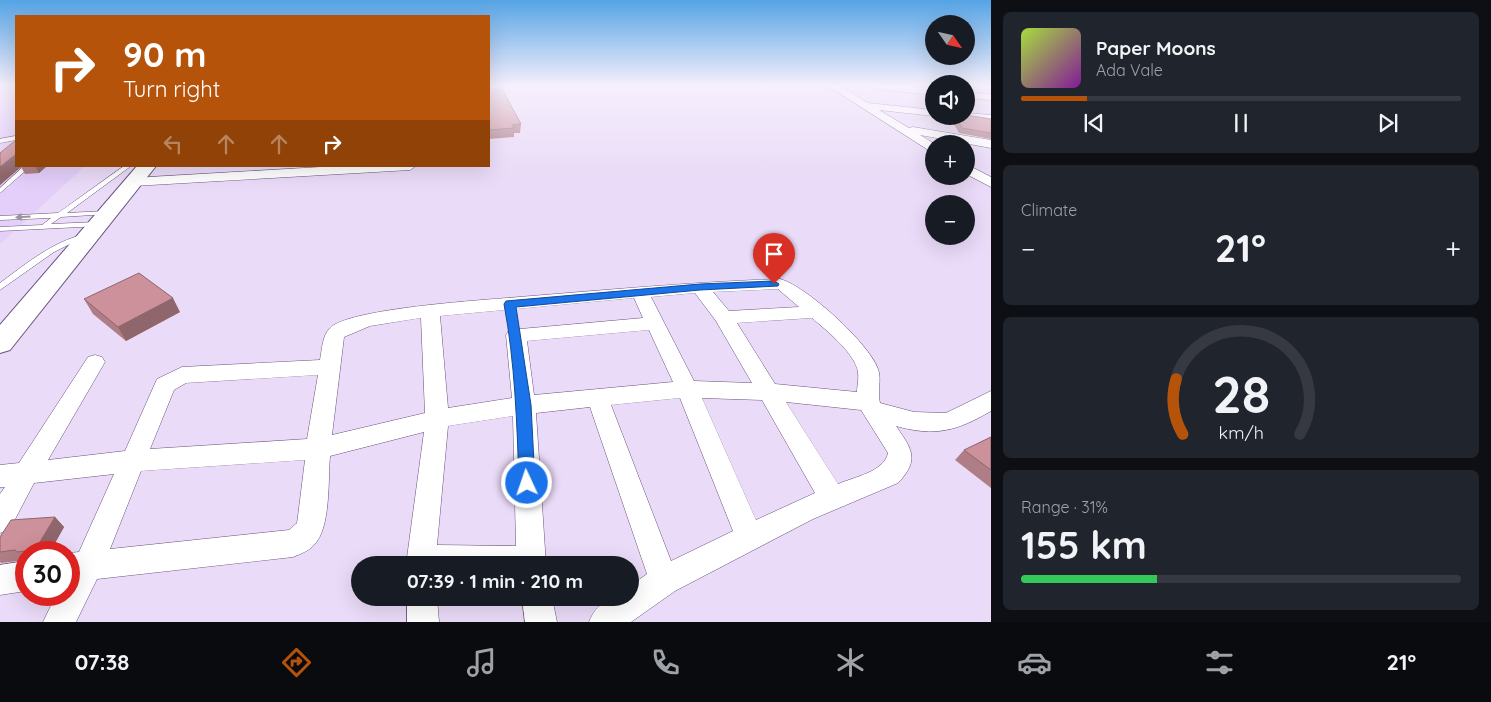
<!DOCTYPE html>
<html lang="en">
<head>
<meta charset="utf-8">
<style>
	:root { --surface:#171b24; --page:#20242c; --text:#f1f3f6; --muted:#9ea1a6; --line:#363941; --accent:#b45309 }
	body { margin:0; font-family:Quicksand,sans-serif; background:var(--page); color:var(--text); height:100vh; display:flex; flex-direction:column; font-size:19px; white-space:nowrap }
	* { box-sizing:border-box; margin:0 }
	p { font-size:16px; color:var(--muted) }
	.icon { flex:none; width:28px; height:28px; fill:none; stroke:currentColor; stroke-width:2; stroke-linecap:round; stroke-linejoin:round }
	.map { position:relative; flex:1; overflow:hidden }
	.details { display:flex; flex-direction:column; gap:12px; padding:12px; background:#0d0f14; width:500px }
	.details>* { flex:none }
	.guide { position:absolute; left:15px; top:15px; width:475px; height:152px; border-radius:0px; box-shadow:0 5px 20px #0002; background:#b45309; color:#fff; overflow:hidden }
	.needle { width:32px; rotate:124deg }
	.controls { position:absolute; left:925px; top:15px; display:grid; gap:10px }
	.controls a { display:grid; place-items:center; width:50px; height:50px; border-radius:50%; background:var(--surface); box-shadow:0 5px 20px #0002; font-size:25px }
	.speed { position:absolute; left:15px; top:541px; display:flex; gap:10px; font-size:25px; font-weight:700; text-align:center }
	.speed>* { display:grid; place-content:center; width:65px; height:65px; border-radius:50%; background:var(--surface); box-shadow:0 5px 20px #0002; line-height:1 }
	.speed .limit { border:8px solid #d22; background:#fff; color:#111 }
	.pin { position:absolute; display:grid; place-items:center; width:42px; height:42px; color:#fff; margin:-51px -21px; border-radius:50% 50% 50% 0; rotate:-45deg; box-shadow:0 0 5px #0007 }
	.pin .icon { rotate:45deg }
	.me { position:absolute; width:55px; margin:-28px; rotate:357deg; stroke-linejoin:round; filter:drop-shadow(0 0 4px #0008) }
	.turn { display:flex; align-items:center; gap:18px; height:105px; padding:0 25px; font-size:22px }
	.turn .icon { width:65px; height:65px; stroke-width:2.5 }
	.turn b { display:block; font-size:35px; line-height:42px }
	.lanes { display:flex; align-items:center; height:48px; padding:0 25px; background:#0003; justify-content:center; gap:25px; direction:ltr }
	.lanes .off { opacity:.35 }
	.big { font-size:38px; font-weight:700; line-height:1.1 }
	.details .widget { flex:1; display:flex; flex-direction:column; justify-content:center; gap:8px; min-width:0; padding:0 18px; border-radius:8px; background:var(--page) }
	.details .dial { align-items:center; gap:0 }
	.dial svg { height:130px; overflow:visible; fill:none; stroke:var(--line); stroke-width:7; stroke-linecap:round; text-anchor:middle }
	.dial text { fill:var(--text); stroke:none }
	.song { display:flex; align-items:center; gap:15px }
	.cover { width:60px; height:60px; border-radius:8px; background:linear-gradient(135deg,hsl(80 70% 55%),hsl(290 70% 35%)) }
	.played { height:5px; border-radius:2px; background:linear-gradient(90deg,var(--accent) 15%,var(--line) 15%) }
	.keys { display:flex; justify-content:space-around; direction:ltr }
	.heat { display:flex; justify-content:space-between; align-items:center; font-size:28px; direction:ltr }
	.charge { height:8px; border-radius:4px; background:linear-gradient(90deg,#34c759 31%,var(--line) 0) }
	.trip { position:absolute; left:351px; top:556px; width:288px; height:50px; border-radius:25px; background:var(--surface); box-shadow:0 5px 20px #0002; font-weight:700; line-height:50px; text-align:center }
	.menu { display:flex; height:80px; justify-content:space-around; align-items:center; background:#090b0e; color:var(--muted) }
	.menu .icon { width:35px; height:35px }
	.menu .on { color:var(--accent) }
	.menu b { font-size:22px; color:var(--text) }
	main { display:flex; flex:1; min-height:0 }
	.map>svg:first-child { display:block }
	.built { fill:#e4cefa }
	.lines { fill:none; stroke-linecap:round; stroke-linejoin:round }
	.lane-casing { stroke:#68527c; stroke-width:1 }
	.street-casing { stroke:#68527c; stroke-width:1 }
	.secondary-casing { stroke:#68527c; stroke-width:2 }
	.lane { fill:#fff; fill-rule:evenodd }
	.street { fill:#fff; fill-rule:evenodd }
	.secondary { fill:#fff; fill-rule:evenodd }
	.wall { fill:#af7d85 }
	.shaded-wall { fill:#8f666c }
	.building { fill:#cc919b; stroke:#8f666c }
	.oneway { fill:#98949c }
	.route { fill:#1a73e8; stroke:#114b97 }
</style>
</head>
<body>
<main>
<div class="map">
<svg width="991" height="622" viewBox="0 0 991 622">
	<rect width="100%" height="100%" fill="#eadbf8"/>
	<path class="built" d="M0,86H16V166H85L0,244Z"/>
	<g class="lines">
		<defs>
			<path id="lane" d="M16,136V140L0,143V139Z
				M24,166H31L0,193V188Z
				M124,166H131L67,213L106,211L109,213L108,214L61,217L51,224L97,222H100V226L0,231V227L42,225L51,218L0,220V216L58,213Z
				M85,234H88V238L76,241L54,252L0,290V283C27,263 52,242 85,234Z"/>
			<path id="street" d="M828,86H840L868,103L934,110V116L879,110L909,128L913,127L991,140V148L920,135L935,144H934V152L930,151Z
				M873,86H909L934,89V95L877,89Z
				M966,92L991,94V100L966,98Z
				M966,113L991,115V121L962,118L961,116H966Z
				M966,164L991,177V187L966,174Z
				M338,166H416L410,170L133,186L126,182L133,178Z
				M780,279C805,285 869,343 878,369C882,380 877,392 880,403L914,412L946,413L991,391V411C957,431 935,437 896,426C912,449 920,460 898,483L813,519L675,591L631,622H589C597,602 610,598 630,598V586L647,574L590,407L536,413L546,565H406L424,432L330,456C328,479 331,528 314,545C309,551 300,554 293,557L97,579L76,622H43L56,595H69V553L79,552L114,474L34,483L10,529L0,533V494L5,487H0V465L19,463L88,357L95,355L102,357L105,362L48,460L125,451L157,379L182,367L320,360C322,350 322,336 330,328C350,308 486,300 519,297C606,290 693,282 780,279ZM778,289L799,307L729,311L713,292ZM695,293L716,321L752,383L694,381L651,297ZM634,298L643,318L509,330L506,335L512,398L448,408L440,316ZM421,318L425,413L332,435L344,337L370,326ZM812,318C826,330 855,353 858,372C859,379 857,386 857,392L775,384L737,323ZM649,330L673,382L534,395L527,341ZM318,375L307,439L150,449L174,390L186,383ZM680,398L733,531L671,561L611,405ZM702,398L762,400L815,493L756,520ZM786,402L861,410L888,453C884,472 854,477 838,484ZM513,416L516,546L437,545L448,426ZM305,460L298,516L297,523L289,530L110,549L141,471Z
				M26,561V591L0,595V565Z
				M407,598H437L439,622H407Z
				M522,598H552L557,622H525Z"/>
			<path id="secondary" d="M137,166H156L10,350L0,353V325Z"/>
		</defs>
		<use href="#lane" class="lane-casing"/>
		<use href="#street" class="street-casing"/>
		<use href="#secondary" class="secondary-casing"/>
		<use href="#lane" class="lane"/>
		<use href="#street" class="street"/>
		<use href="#secondary" class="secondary"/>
	</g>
	<path class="wall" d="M489,89L521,124L520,133H514V137L489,139Z
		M949,116H966L991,119V139L959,133Z
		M0,153L16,166H47L39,173L25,174L21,167L0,185Z
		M84,299L180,312L126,341L93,314Z
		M991,437V488L955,460L964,450Z
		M55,517L64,527L50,552H26V560L1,563L0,562V537Z"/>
	<path class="shaded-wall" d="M16,154V166L21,167L0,185V167Z
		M35,166H47L39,173Z
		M173,298L180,312L126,341L118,327Z
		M55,517L64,527L50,552H37L35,550Z"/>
	<path class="building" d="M489,89H502L521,124L512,125L514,128L489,130Z
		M966,115L991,119V133L962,128L955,116H966Z
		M16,140V154L0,167V153Z
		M139,273L173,298L118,327L84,299Z
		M991,437V470L964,450Z
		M55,517L35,550L17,552L15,550L0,552V537L11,520Z"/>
	<defs><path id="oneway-solid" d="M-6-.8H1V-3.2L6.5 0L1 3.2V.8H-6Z" transform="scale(1.25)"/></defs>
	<use class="oneway" href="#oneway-solid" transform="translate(23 217) rotate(177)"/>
	<linearGradient id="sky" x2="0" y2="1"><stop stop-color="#55a4e5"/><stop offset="0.49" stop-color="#f6effc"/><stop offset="1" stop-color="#f6effc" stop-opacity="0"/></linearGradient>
	<rect width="991" height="174" fill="url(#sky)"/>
	<path class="route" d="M774,281L779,284L778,286L700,290L516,307L531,405L535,483L533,488L527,490L522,488L519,483C517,423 515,363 504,304L506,301L700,284Z"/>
</svg>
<div class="controls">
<a><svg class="needle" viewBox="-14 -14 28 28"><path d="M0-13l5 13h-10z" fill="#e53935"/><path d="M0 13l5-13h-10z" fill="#9ea1a6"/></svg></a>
<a><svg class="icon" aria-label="sound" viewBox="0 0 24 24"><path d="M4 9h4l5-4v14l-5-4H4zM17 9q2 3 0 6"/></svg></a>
<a>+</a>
<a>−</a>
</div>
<div class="speed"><div class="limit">30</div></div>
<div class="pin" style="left:774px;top:284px;background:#d93025"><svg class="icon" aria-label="arrive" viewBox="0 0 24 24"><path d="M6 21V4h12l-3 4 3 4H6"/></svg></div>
<svg class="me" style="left:527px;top:483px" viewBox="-20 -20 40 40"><circle r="17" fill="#1a73e8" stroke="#fff" stroke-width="3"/><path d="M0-11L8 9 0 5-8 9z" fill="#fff"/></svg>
<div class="trip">07:39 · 1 min · 210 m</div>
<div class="guide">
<div class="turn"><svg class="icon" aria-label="right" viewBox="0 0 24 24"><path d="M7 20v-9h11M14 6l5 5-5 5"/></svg><div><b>90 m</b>Turn right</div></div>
<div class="lanes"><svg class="icon off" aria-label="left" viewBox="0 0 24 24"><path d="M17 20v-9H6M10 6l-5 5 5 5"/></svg><svg class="icon off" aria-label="ahead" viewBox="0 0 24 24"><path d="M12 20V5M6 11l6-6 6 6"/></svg><svg class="icon off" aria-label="ahead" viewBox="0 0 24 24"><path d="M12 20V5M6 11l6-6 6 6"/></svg><svg class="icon" aria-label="right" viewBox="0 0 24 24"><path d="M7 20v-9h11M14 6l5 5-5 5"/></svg></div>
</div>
</div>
<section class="details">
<div class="widget">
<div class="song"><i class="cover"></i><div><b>Paper Moons</b><p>Ada Vale</p></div></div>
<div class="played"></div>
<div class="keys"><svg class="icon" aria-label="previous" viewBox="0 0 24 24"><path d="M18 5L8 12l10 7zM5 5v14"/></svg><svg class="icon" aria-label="pause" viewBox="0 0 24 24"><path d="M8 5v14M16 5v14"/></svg><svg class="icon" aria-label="next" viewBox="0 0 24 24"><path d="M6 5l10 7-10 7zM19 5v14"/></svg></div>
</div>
<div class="widget"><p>Climate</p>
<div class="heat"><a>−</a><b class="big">21°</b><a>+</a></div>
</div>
<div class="widget dial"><svg viewBox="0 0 100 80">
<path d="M14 69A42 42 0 1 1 86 69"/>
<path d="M14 69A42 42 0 0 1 10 35" stroke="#b45309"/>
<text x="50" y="56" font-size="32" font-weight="700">28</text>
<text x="50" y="72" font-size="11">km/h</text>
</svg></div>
<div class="widget"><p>Range · 31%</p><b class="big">155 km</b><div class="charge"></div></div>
</section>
</main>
<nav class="menu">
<b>07:38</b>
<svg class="icon on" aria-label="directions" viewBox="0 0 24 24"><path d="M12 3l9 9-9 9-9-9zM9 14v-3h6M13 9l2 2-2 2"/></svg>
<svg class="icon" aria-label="music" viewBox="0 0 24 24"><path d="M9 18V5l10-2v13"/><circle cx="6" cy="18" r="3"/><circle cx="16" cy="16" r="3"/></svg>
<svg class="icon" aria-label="phone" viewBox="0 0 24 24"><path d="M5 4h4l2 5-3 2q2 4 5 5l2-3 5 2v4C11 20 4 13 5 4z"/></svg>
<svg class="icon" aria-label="climate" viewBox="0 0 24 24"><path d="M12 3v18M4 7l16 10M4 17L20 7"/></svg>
<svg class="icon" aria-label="car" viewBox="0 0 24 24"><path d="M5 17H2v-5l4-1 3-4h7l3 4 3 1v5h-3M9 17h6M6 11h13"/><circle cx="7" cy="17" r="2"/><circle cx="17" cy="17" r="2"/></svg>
<svg class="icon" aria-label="filters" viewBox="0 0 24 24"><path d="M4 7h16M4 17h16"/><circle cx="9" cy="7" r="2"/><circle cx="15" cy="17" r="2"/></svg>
<b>21°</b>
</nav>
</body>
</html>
